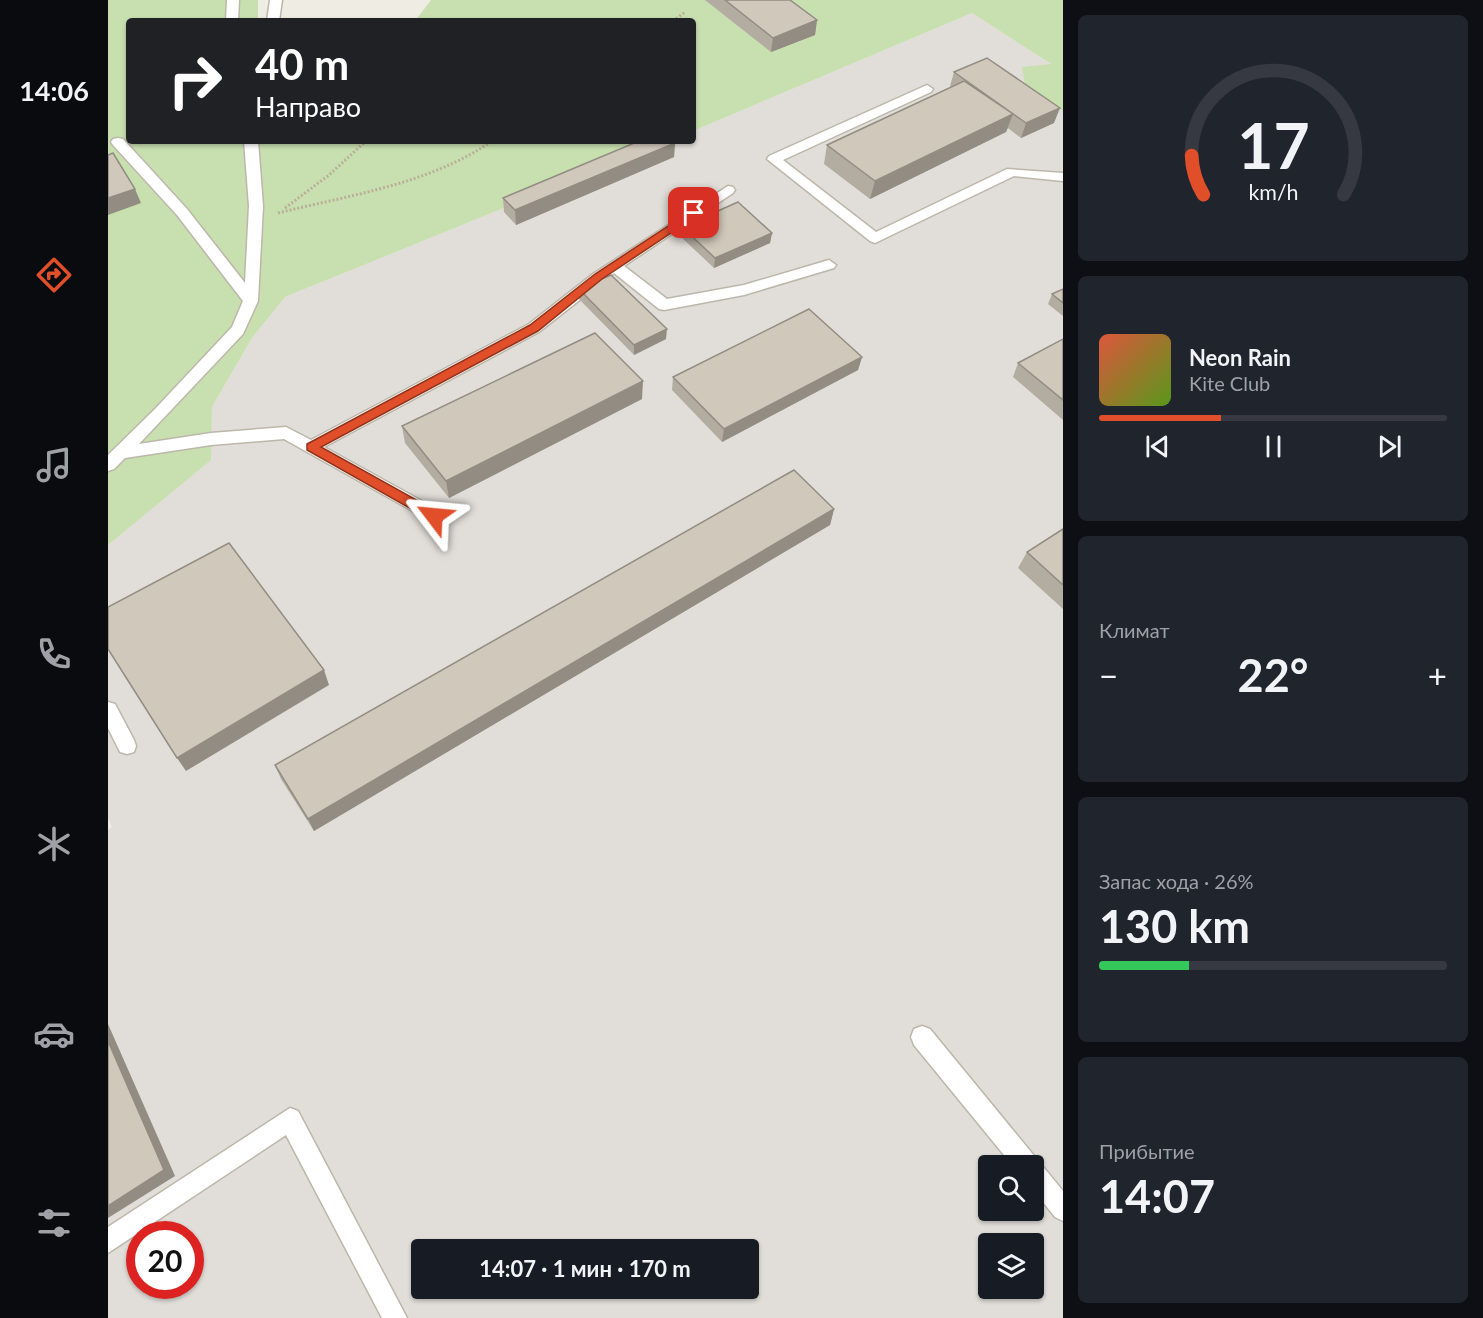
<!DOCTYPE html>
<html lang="ru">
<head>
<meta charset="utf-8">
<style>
	:root { --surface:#171b24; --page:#20242c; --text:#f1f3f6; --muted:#9ea1a6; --line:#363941; --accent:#e04e2a }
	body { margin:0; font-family:Lato,sans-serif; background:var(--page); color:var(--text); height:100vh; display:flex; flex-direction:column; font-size:22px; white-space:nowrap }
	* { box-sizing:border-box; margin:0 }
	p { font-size:20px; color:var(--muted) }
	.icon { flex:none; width:33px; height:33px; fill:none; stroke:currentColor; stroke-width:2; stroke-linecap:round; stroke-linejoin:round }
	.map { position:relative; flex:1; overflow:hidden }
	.panel { display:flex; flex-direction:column; gap:15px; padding:15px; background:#0d0f14; width:420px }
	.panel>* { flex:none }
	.guide { position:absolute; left:18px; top:18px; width:570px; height:126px; border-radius:6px; box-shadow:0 2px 4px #0004; background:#202124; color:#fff; overflow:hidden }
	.tools { position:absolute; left:870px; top:1155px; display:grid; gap:12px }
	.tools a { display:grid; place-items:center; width:66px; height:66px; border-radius:6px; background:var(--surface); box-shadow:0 2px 4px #0004; font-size:30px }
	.speed { position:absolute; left:18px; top:1221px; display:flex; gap:12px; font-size:30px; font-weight:700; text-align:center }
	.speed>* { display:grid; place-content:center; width:78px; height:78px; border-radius:50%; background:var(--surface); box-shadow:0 2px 4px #0004; line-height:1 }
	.speed .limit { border:9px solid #d22; background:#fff; color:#111 }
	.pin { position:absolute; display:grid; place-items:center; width:51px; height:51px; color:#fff; margin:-26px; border-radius:12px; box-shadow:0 3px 9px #0006 }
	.me { position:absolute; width:66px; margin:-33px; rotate:299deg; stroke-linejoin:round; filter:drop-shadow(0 0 4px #0008) }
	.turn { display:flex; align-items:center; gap:21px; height:126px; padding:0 30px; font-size:27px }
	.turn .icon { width:78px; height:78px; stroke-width:2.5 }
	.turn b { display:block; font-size:42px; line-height:51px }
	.big { font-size:45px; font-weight:700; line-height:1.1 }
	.panel .widget { flex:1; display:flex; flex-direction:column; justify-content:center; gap:9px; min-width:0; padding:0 21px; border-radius:9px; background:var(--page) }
	.panel .dial { align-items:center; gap:0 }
	.dial svg { height:156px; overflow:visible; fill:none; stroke:var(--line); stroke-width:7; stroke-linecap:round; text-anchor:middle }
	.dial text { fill:var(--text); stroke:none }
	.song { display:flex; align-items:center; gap:18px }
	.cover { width:72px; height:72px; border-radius:9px; background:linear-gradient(135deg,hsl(10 70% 55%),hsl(90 70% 35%)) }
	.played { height:6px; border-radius:3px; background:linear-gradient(90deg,var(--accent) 35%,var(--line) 35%) }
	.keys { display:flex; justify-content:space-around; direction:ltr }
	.heat { display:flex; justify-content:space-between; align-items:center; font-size:33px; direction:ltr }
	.charge { height:9px; border-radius:4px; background:linear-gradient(90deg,#34c759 26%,var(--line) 0) }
	.trip { position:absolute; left:303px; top:1239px; width:348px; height:60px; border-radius:6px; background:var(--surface); box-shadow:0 2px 4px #0004; font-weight:700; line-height:60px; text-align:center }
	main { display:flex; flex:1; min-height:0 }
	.menu { display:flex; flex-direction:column; width:108px; justify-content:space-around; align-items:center; background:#090b0e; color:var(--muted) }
	.menu .icon { width:42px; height:42px }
	.menu .current { color:var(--accent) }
	.menu b { font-size:27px; color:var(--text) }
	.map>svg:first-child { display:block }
	.industrial { fill:#e1ded9; fill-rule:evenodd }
	.green { fill:#c8e0b0 }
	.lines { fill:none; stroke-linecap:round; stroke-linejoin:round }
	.lane-casing { stroke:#bdb7aa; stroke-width:3 }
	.path { stroke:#bab09a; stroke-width:3; stroke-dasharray:2 2; stroke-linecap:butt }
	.lane { fill:#fff; fill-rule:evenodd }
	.wall { fill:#b3aca0 }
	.shaded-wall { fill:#928c82 }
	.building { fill:#d0c8ba; stroke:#928c82; stroke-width:1.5 }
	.route { fill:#e04e2a; stroke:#92331b; stroke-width:1.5 }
</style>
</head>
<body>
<main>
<nav class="menu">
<b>14:06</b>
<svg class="icon current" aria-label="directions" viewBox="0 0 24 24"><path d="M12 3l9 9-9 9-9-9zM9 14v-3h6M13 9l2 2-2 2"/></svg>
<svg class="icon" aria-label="music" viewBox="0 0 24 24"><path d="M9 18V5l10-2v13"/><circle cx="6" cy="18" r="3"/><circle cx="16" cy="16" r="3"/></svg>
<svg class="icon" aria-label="phone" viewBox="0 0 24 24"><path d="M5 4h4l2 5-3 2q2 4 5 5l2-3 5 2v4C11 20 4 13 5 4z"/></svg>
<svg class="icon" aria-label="climate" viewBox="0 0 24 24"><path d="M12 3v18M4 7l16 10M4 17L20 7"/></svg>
<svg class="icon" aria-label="car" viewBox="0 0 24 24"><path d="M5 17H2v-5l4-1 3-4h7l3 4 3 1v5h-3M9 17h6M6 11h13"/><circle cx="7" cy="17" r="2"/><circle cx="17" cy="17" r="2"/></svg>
<svg class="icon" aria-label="filters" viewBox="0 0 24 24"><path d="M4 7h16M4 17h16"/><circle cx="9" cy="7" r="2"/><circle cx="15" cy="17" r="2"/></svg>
</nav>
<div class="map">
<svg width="955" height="1318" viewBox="0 0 955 1318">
	<rect width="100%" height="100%" fill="#efece4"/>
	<path class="industrial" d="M864,13L955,72V1318H0V830L4,827L0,818V545L102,460L104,407L144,338L177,297L561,141H585V131ZM880,1166H926V1210H880ZM32,1234H82V1286H32ZM880,1244H926V1288H880ZM314,1250H640V1288H314Z"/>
	<path class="green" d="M0,0H150V21H21V141H561L177,297L144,338L104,407L103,460L0,545Z
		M323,0H955V111L917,85L914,67L943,64L864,13L585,131V21H307Z"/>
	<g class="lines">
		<defs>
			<path id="lane" d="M119,0H131L130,21H118Z
				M162,0H174L171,21H159Z
				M819,85L825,89L823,92L675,160L768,232L899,169L955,173V181L906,176L767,243L762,241L659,159L661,156Z
				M10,138L15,139L79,209L137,283L141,206L136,141H150L155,206L150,301L135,334L31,444L103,433L178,427L203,440L421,324L485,274L620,186L625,187L627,190L625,193L516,266L559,299L636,285L721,260L728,265L726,268L636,295L556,310L551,309L506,273L431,332L216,447L332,511L334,516L332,521L326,523L176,439L103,445L17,458L6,469L0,471V455L47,409L124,327L135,301L69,215L5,145L3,142L5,139Z
				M0,702L7,704L26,740L28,746L26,752L19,754L12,752L0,728Z
				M814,1026L822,1029L955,1191V1221L947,1217L926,1191V1166H905L806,1045L803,1037L806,1029Z
				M182,1108L190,1111L299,1318H274L178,1135L0,1253V1227Z"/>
		</defs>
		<use href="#lane" class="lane-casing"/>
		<path class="path" d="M565,21L577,12
			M177,208L221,175L258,141
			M170,213C242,195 322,184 384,141"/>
		<use href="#lane" class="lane"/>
	</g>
	<path class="wall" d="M597,0H682L709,20L707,35L663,52Z
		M846,72L946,123L913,138L900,128L898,132L762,199L716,164L719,145L843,87L842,86Z
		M567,143L566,157L408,225L396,212L395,198Z
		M574,227L664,233L662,243L606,268L573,237Z
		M471,289L558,339L526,355L471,299Z
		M955,289V316L940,304L944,294Z
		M955,339V420L905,377L910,363Z
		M754,357L750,370L614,442L564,390L565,377Z
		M534,399L341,498L297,443L294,426Z
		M726,509L722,525L206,831L173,779L167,765Z
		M955,529V609L910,568L919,552Z"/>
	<path class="shaded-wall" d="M709,20L707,35L663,52L665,38Z
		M952,108L946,123L913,138L918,123Z
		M905,114L898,132L762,199L767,181Z
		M567,143L566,157L408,225L407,210Z
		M27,189L33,203L0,215V198Z
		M664,233L662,243L606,268L607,258Z
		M559,329L558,339L526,355V345Z
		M754,357L750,370L614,442L616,429Z
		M535,381L534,399L341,498L338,481Z
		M726,509L722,525L206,831L200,819Z
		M216,670L221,685L78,771L69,758Z
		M0,1024L67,1176L0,1218Z"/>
	<path class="building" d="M617,0H682L709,20L665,38Z
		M879,58L952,108L918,123L846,72Z
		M856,81L905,114L767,181L719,145Z
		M531,141H565L567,143L407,210L395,198Z
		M5,153L27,189L0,198V155Z
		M630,202L664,233L607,258L574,227Z
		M503,275L559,329L526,345L471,289Z
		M955,289V303L944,294Z
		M701,309L754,357L616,429L565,377Z
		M487,333L535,381L338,481L294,426Z
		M955,339V400L910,363Z
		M686,470L726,509L200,819L167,765Z
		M955,529V585L919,552Z
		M121,543L216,670L69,758L0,649V607Z
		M0,1041L56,1170L0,1206Z"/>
	<path class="route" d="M586,209L590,210V215L494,279L430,331L213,447L330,512L332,516L330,519H321L199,450V444L422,325L487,274Z"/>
</svg>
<div class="tools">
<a><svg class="icon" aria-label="search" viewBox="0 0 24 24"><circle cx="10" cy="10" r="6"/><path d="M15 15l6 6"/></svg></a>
<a><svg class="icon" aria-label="layers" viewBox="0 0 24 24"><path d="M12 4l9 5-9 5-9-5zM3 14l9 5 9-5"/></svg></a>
</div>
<div class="speed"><div class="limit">20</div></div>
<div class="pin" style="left:586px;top:213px;background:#d93025"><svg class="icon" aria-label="arrive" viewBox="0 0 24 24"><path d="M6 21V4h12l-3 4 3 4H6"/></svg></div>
<svg class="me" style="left:326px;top:516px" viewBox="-20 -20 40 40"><path d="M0-17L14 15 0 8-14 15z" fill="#e04e2a" stroke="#fff" stroke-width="4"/></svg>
<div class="trip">14:07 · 1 мин · 170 m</div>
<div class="guide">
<div class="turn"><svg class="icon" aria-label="right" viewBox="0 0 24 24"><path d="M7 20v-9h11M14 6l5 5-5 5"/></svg><div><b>40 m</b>Направо</div></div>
</div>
</div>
<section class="panel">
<div class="widget dial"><svg viewBox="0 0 100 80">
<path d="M14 69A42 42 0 1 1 86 69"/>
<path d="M14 69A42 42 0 0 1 8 49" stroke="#e04e2a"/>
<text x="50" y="56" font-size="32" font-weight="700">17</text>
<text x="50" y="72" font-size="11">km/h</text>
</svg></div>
<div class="widget">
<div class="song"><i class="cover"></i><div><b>Neon Rain</b><p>Kite Club</p></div></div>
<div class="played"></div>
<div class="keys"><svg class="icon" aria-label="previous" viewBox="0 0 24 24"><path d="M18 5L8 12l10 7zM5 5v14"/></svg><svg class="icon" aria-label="pause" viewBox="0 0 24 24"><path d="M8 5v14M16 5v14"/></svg><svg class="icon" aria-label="next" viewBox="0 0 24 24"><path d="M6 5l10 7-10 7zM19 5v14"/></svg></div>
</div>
<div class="widget"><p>Климат</p>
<div class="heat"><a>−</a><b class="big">22°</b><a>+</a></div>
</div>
<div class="widget"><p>Запас хода · 26%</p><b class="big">130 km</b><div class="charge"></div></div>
<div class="widget"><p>Прибытие</p><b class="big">14:07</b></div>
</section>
</main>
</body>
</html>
